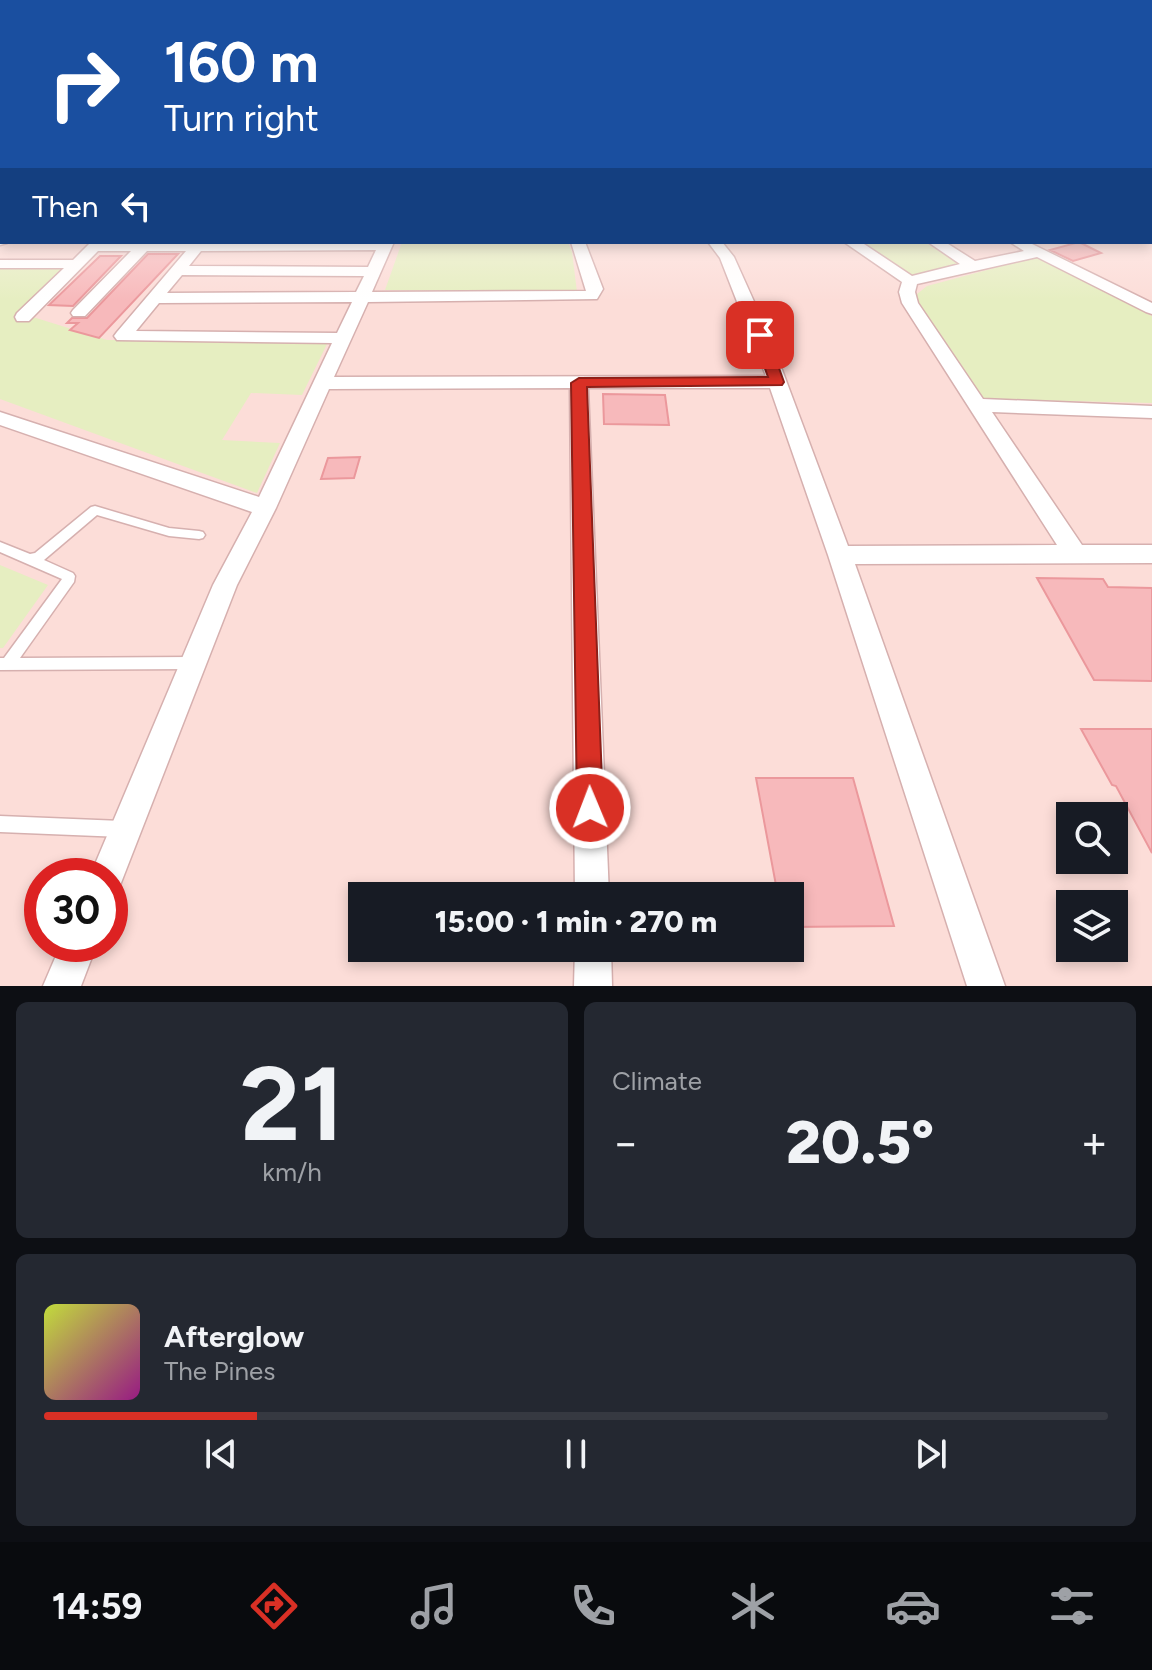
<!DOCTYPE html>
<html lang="en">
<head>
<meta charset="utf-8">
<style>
	:root { --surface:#171b24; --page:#242831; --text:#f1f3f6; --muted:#9ea1a6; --line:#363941; --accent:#d93025 }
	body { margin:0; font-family:Figtree,sans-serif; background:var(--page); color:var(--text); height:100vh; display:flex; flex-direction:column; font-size:30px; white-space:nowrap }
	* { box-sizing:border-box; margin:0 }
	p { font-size:26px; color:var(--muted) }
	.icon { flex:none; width:44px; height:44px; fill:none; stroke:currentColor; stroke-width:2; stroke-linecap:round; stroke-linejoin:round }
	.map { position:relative; height:986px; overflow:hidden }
	.panel { display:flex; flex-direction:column; gap:16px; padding:16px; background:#0d0f14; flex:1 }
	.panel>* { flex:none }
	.guide { position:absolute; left:0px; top:0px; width:1152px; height:244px; box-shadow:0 4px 12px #0003; background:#1a4fa0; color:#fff; overflow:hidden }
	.tools { position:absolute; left:1056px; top:802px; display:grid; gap:16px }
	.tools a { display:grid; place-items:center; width:72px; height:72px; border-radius:0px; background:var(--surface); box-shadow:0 4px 12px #0003; font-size:40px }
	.speed { position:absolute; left:24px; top:858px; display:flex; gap:16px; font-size:40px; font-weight:700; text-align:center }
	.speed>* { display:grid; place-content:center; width:104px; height:104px; border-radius:50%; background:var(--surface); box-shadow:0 4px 12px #0003; line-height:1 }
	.speed .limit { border:12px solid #d22; background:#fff; color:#111 }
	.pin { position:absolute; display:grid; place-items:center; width:68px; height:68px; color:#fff; margin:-34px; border-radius:16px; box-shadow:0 4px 12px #0006 }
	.me { position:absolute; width:88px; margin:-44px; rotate:359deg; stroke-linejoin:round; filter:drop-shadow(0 0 6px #0008) }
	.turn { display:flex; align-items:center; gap:28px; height:168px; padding:0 32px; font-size:36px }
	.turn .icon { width:104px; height:104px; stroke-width:2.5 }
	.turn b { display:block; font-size:56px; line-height:68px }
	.then { display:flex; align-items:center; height:76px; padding:0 32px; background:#0003; gap:16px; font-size:30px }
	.big { font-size:60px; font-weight:800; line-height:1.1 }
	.panel .tile { flex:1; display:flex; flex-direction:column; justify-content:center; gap:12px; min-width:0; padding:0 28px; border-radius:12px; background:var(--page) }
	.panel .dial { align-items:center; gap:0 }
	.dial b { font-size:104px; line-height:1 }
	.song { display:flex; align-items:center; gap:24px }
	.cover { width:96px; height:96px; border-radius:12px; background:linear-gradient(135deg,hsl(70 70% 55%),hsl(310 70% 35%)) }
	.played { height:8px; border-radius:4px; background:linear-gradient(90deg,var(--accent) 20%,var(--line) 20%) }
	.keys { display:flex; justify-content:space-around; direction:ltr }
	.heat { display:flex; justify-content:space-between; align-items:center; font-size:44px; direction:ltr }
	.panel .tiles { flex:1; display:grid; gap:16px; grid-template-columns:1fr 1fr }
	.tile:last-child { grid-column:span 2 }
	.trip { position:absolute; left:348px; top:882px; width:456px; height:80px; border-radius:0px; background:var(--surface); box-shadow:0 4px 12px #0003; font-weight:800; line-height:80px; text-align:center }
	.menu { display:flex; height:128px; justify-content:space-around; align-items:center; background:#090b0e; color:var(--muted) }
	.menu .icon { width:56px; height:56px }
	.menu .current { color:var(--accent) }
	.menu b { font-size:36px; color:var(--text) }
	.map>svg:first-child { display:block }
	.residential { fill:#fcddd8; fill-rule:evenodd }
	.green { fill:#e6eec1 }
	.building { fill:#f7b9bb; stroke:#eb989c; stroke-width:2 }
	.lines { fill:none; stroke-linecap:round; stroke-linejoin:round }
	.lane-casing { stroke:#d6b0af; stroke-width:3 }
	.street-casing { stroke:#d6b0af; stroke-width:3 }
	.secondary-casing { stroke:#deb1b0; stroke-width:3 }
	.lane { fill:#fff; fill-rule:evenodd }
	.street { fill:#fff; fill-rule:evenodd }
	.secondary { fill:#fff; fill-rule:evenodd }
	.route { fill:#d93025; stroke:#8d1f18; stroke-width:2 }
</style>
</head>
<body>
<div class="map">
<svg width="1152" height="986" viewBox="0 0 1152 986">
	<rect width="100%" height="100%" fill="#fee9e5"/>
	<path class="residential" d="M0,163L2,242H1150L1152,213V986H0ZM1070,816H1114V860H1070ZM42,876H110V944H42ZM362,896H790V948H362ZM1070,904H1114V948H1070Z"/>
	<path class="green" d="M402,242H568L572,252L577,292L385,290Z
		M862,242H925L964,267L912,278Z
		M1039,256L1152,316V403L983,399L912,298L927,286Z
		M0,265L64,266L20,313L107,340H329L302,395L251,393L222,440L280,443L257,493L0,399Z
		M0,565L48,585L3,648H0Z"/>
	<path class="building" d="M1079,242L1101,253L1073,261L1050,250Z
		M148,254H178L99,338L70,330L78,323H67L72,318H87Z
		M100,256H121L73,306L49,305Z
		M603,394L665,395L669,425L604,424Z
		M360,457L354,478L321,479L328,458Z
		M1037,578L1103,579L1108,587L1152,588V681L1094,680Z
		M1081,729H1152V853L1116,786L1112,785Z
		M756,778H853L894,926L790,927V896H778Z"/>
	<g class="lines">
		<defs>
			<path id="lane" d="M95,506L169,528L199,531L203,532L205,535L203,538L199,539L169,536L97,515L44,560L73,573L75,576L74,582L20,658L193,657L198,659L200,663L198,667L193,669L0,670V658H4L62,579L0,552V542L30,554L35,553L91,507Z
				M0,816L122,821L128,823L130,829L128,835L122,837L0,832Z"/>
			<path id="street" d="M0,163H2V168H0Z
				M1150,214H1152V223H1150Z
				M0,236L2,242L7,243L0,245Z
				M91,242H394L372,292L586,291L571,242H585L603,289L597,299L368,302L334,377L766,376L720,258L708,242H722L734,257L769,335L848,546L1057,545L902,303L899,292L902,282L844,242H861L912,276L960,264L928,242H945L975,261L1024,251L1010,242H1028L1152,303V314L1146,312L1037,257L917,284L915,292L918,303L983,399L1152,406V418L992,412L1082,545H1152V563L855,564L1005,986H967L828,555L770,388H588L609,896H575L570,388L329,389L276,508L237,585L119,888L110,892V876H90L213,585L252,512L0,425V412L259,497L332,343L117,340L114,336L117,332L186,251H147L85,316H73L71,313L73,310L131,251H98L29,321H17L15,317L17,313L64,268H0V260H73ZM376,250L368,267L189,266L201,251ZM182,275L364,276L356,292L167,293ZM352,302L337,333L136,331L159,303Z
				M61,944H97L81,986H43Z
				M575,948H611L612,986H574Z"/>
			<path id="secondary" d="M1150,197H1152V208H1150Z"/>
		</defs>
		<use href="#lane" class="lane-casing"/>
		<use href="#street" class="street-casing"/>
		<use href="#secondary" class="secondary-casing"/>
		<use href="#lane" class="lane"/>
		<use href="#street" class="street"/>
		<use href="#secondary" class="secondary"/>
	</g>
	<linearGradient id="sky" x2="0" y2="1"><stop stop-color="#94cae3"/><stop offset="0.54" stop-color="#fff5f3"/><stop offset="1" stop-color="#fff5f3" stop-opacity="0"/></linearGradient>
	<rect width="1152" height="301" fill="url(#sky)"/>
	<path class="route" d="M760,331L767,335L784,382L782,385L587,387L603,808L599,817L590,821L581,817L577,808L571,383L579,378L768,377L753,335Z"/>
</svg>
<div class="tools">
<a><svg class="icon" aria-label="search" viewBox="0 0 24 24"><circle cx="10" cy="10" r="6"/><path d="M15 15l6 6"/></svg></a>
<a><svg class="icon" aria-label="layers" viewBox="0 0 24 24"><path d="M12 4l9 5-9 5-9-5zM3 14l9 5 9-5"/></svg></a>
</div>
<div class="speed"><div class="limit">30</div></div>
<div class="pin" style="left:760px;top:335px;background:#d93025"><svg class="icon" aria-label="arrive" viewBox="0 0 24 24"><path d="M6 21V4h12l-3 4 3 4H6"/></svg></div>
<svg class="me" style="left:590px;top:808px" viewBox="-20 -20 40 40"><circle r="17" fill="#d93025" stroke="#fff" stroke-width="3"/><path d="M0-11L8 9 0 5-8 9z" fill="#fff"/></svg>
<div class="trip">15:00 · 1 min · 270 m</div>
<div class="guide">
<div class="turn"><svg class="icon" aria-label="right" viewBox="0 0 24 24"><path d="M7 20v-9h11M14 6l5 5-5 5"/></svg><div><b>160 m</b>Turn right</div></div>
<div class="then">Then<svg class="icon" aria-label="left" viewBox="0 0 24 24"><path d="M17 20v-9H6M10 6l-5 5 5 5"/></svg></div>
</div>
</div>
<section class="panel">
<div class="tiles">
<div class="tile dial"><b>21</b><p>km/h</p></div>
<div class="tile"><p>Climate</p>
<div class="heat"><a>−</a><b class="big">20.5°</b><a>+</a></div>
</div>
<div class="tile">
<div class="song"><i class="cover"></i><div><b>Afterglow</b><p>The Pines</p></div></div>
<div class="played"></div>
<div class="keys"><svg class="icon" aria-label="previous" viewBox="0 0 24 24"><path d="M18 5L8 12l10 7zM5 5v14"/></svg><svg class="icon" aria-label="pause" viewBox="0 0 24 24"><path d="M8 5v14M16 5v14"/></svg><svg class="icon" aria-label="next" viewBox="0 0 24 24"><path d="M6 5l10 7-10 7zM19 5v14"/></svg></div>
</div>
</div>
</section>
<nav class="menu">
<b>14:59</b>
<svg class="icon current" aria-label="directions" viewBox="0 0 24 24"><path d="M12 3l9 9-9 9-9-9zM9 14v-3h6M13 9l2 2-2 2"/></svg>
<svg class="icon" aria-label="music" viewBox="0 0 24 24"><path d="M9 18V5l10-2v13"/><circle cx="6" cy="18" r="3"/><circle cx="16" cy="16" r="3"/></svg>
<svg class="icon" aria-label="phone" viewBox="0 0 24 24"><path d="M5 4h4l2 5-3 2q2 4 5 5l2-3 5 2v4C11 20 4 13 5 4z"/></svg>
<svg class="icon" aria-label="climate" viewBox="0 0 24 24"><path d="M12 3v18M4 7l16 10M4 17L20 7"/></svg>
<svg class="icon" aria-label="car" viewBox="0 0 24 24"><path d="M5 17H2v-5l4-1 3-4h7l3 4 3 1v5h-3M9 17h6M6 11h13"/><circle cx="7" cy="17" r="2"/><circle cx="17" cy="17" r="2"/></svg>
<svg class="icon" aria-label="filters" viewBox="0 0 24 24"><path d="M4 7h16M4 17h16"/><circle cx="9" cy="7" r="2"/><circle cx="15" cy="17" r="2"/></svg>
</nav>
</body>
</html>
